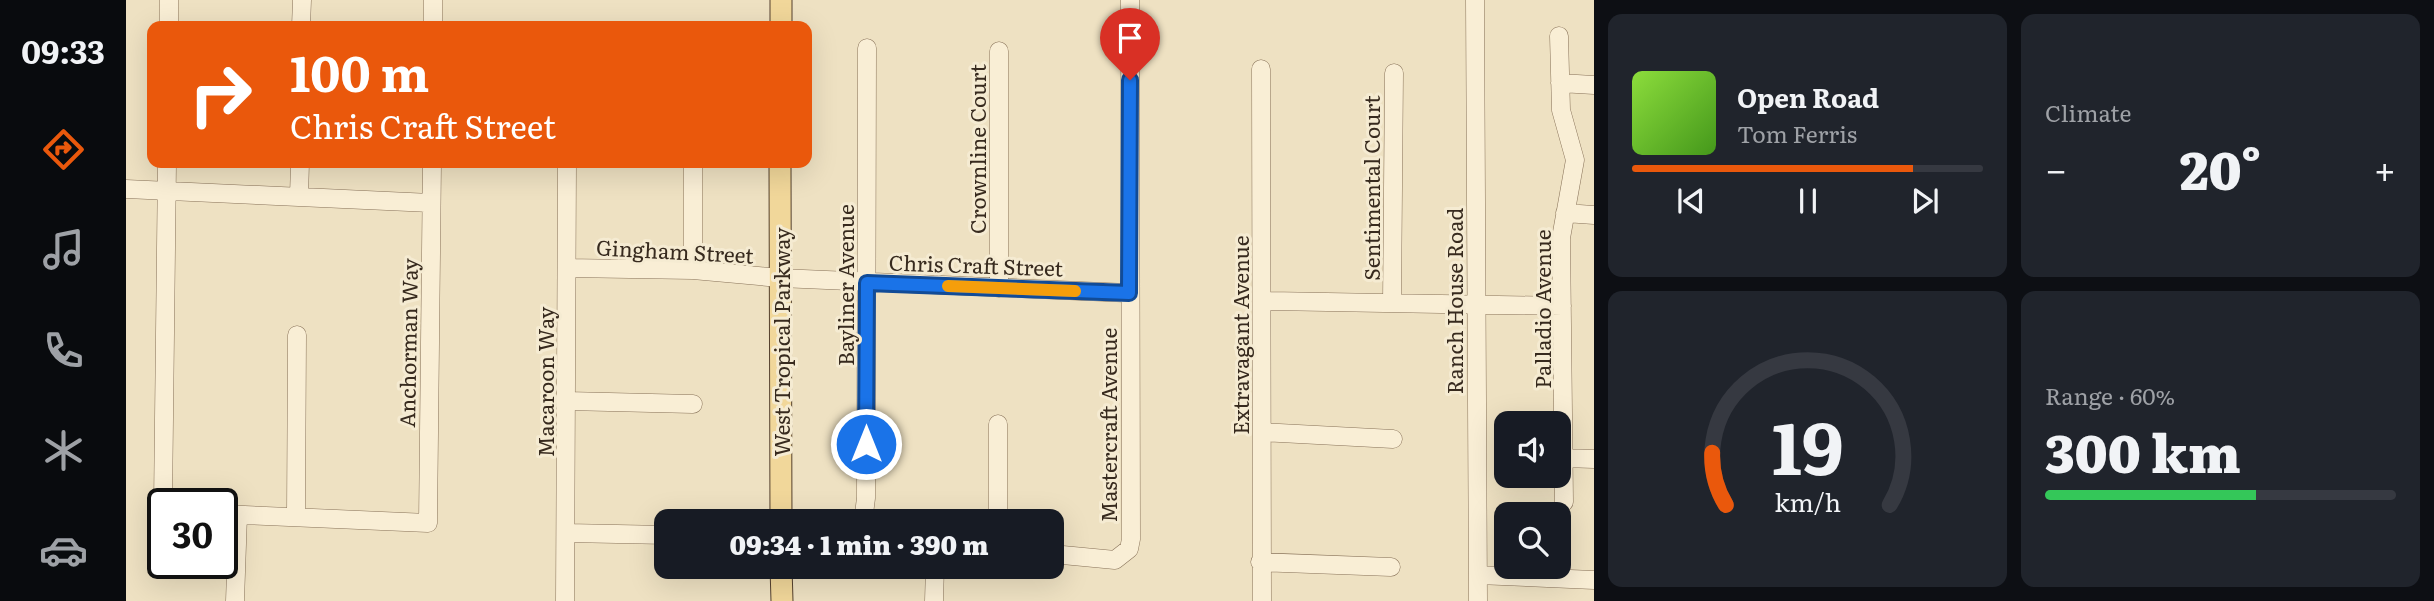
<!DOCTYPE html>
<html lang="en">
<head>
<meta charset="utf-8">
<style>
	:root { --surface:#171b24; --page:#20242c; --text:#f1f3f6; --muted:#9ea1a6; --line:#363941; --accent:#ea580c }
	body { margin:0; font-family:Literata,serif; background:var(--page); color:var(--text); height:100vh; display:flex; flex-direction:column; font-size:26px; white-space:nowrap }
	* { box-sizing:border-box; margin:0 }
	p { font-size:23px; color:var(--muted) }
	.icon { flex:none; width:38px; height:38px; fill:none; stroke:currentColor; stroke-width:2; stroke-linecap:round; stroke-linejoin:round }
	.map { position:relative; flex:1; overflow:hidden }
	.drawer { display:flex; flex-direction:column; gap:14px; padding:14px; background:#0d0f14; width:840px }
	.drawer>* { flex:none }
	.guide { position:absolute; left:21px; top:21px; width:665px; height:147px; border-radius:14px; box-shadow:0 7px 28px #0002; background:#ea580c; color:#fff; overflow:hidden }
	.controls { position:absolute; left:1368px; top:411px; display:grid; gap:14px }
	.controls a { display:grid; place-items:center; width:77px; height:77px; border-radius:14px; background:var(--surface); box-shadow:0 7px 28px #0002; font-size:35px }
	.speed { position:absolute; left:21px; top:488px; display:flex; gap:14px; font-size:35px; font-weight:700; text-align:center }
	.speed>* { display:grid; place-content:center; width:91px; height:91px; border-radius:50%; background:var(--surface); box-shadow:0 7px 28px #0002; line-height:1 }
	.speed .limit { border:4px solid #111; border-radius:10px; background:#fff; color:#111 }
	.pin { position:absolute; display:grid; place-items:center; width:60px; height:60px; color:#fff; margin:-72px -30px; border-radius:50% 50% 50% 0; rotate:-45deg; box-shadow:0 0 7px #0007 }
	.pin .icon { rotate:45deg }
	.me { position:absolute; width:77px; margin:-38px; rotate:0deg; stroke-linejoin:round; filter:drop-shadow(0 0 5px #0008) }
	.turn { display:flex; align-items:center; gap:24px; height:147px; padding:0 28px; font-size:32px }
	.turn .icon { width:91px; height:91px; stroke-width:2.5 }
	.turn b { display:block; font-size:49px; line-height:60px }
	.big { font-size:52px; font-weight:800; line-height:1.1 }
	.drawer .card { flex:1; display:flex; flex-direction:column; justify-content:center; gap:10px; min-width:0; padding:0 24px; border-radius:14px; background:var(--page) }
	.drawer .dial { align-items:center; gap:0 }
	.dial svg { height:182px; overflow:visible; fill:none; stroke:var(--line); stroke-width:7; stroke-linecap:round; text-anchor:middle }
	.dial text { fill:var(--text); stroke:none }
	.song { display:flex; align-items:center; gap:21px }
	.cover { width:84px; height:84px; border-radius:10px; background:linear-gradient(135deg,hsl(90 70% 55%),hsl(100 70% 35%)) }
	.played { height:7px; border-radius:4px; background:linear-gradient(90deg,var(--accent) 80%,var(--line) 80%) }
	.keys { display:flex; justify-content:space-around; direction:ltr }
	.heat { display:flex; justify-content:space-between; align-items:center; font-size:38px; direction:ltr }
	.charge { height:10px; border-radius:5px; background:linear-gradient(90deg,#34c759 60%,var(--line) 0) }
	.drawer .tiles { flex:1; display:grid; gap:14px; grid-template-columns:repeat(2,1fr) }
	.trip { position:absolute; left:528px; top:509px; width:410px; height:70px; border-radius:14px; background:var(--surface); box-shadow:0 7px 28px #0002; font-weight:800; line-height:70px; text-align:center }
	main { display:flex; flex:1; min-height:0 }
	.tabs { display:flex; flex-direction:column; width:126px; justify-content:space-around; align-items:center; background:#090b0e; color:var(--muted) }
	.tabs .icon { width:49px; height:49px }
	.tabs .selected { color:var(--accent) }
	.tabs b { font-size:32px; color:var(--text) }
	.map>svg:first-child { display:block }
	.lines { fill:none; stroke-linecap:round; stroke-linejoin:round }
	.minor-casing { stroke:#887259; stroke-width:19 }
	.major-casing { stroke:#55412e; stroke-width:23 }
	.minor { stroke:#f9eed5; stroke-width:18 }
	.major { stroke:#f1d79a; stroke-width:21 }
	.route-casing { stroke:#114b97; stroke-width:18 }
	.route { stroke:#1a73e8; stroke-width:12 }
	.slow { stroke:#f59e0b; stroke-width:12 }
	.labels { text-anchor:middle; dominant-baseline:central; stroke-width:6; stroke-linejoin:round; paint-order:stroke }
	.street-label { font-size:21px; fill:#372a1e; stroke:#f5ebd2 }
</style>
</head>
<body>
<main>
<nav class="tabs">
<b>09:33</b>
<svg class="icon selected" aria-label="directions" viewBox="0 0 24 24"><path d="M12 3l9 9-9 9-9-9zM9 14v-3h6M13 9l2 2-2 2"/></svg>
<svg class="icon" aria-label="music" viewBox="0 0 24 24"><path d="M9 18V5l10-2v13"/><circle cx="6" cy="18" r="3"/><circle cx="16" cy="16" r="3"/></svg>
<svg class="icon" aria-label="phone" viewBox="0 0 24 24"><path d="M5 4h4l2 5-3 2q2 4 5 5l2-3 5 2v4C11 20 4 13 5 4z"/></svg>
<svg class="icon" aria-label="climate" viewBox="0 0 24 24"><path d="M12 3v18M4 7l16 10M4 17L20 7"/></svg>
<svg class="icon" aria-label="car" viewBox="0 0 24 24"><path d="M5 17H2v-5l4-1 3-4h7l3 4 3 1v5h-3M9 17h6M6 11h13"/><circle cx="7" cy="17" r="2"/><circle cx="17" cy="17" r="2"/></svg>
</nav>
<div class="map">
<svg width="1468" height="601" viewBox="0 0 1468 601">
	<rect width="100%" height="100%" fill="#eee1c2"/>
	<g class="lines">
		<defs>
			<path id="minor" d="M1349,0L1352,601
				M43,26V0
				M175,26L176,0
				M307,26V0
				M1433,36L1435,110L1449,160L1435,238L1438,502
				M1135,69L1136,601
				M1434,83L1468,85
				M0,189L305,203
				M173,196L174,163
				M1439,213L1468,215
				M441,268L567,270L654,278L1003,293
				M567,270V163
				M873,288V51
				M1137,301L1436,306
				M1266,303L1268,73
				M441,401L567,404
				M872,424V522
				M1136,432L1267,439
				M1438,458L1468,459
				M37,504L41,163
				M96,514L302,523L306,163
				M170,517L171,335
				M737,522L740,498L741,48
				M441,533L541,535
				M926,554L989,560L1003,549L1005,539L1004,0
				M1134,562L1265,567
				M1352,575L1468,580
				M109,601L112,515
				M439,601L441,163
				M808,601L809,567"/>
			<path id="major" d="M655,26V0
				M654,163L655,522
				M655,567L656,601"/>
		</defs>
		<use href="#minor" class="minor-casing"/>
		<use href="#major" class="major-casing"/>
		<use href="#minor" class="minor"/>
		<use href="#major" class="major"/>
	</g>
	<g class="lines">
		<defs>
			<path id="route" d="M740,444L741,283L1003,293L1004,80"/>
		</defs>
		<use href="#route" class="route-casing"/>
		<use href="#route" class="route"/>
		<path class="slow" d="M822,286L949,291"/>
	</g>
	<g class="labels">
		<g class="street-label">
			<text transform="translate(850 149) rotate(-90)">Crownline Court</text>
			<text transform="translate(1244 188) rotate(-90)">Sentimental Court</text>
			<text transform="translate(549 250) rotate(3)">Gingham Street</text>
			<text transform="translate(850 264) rotate(2)">Chris Craft Street</text>
			<text transform="translate(718 285) rotate(-90)">Bayliner Avenue</text>
			<text transform="translate(1327 301) rotate(-90)">Ranch House Road</text>
			<text transform="translate(1415 309) rotate(-90)">Palladio Avenue</text>
			<text transform="translate(1113 335) rotate(-90)">Extravagant Avenue</text>
			<text transform="translate(654 342) rotate(-90)">West Tropical Parkway</text>
			<text transform="translate(281 343) rotate(-89)">Anchorman Way</text>
			<text transform="translate(418 382) rotate(-90)">Macaroon Way</text>
			<text transform="translate(981 425) rotate(-90)">Mastercraft Avenue</text>
		</g>
	</g>
</svg>
<div class="controls">
<a><svg class="icon" aria-label="sound" viewBox="0 0 24 24"><path d="M4 9h4l5-4v14l-5-4H4zM17 9q2 3 0 6"/></svg></a>
<a><svg class="icon" aria-label="search" viewBox="0 0 24 24"><circle cx="10" cy="10" r="6"/><path d="M15 15l6 6"/></svg></a>
</div>
<div class="speed"><div class="limit">30</div></div>
<div class="pin" style="left:1004px;top:80px;background:#d93025"><svg class="icon" aria-label="arrive" viewBox="0 0 24 24"><path d="M6 21V4h12l-3 4 3 4H6"/></svg></div>
<svg class="me" style="left:740px;top:444px" viewBox="-20 -20 40 40"><circle r="17" fill="#1a73e8" stroke="#fff" stroke-width="3"/><path d="M0-11L8 9 0 5-8 9z" fill="#fff"/></svg>
<div class="trip">09:34 · 1 min · 390 m</div>
<div class="guide">
<div class="turn"><svg class="icon" aria-label="right" viewBox="0 0 24 24"><path d="M7 20v-9h11M14 6l5 5-5 5"/></svg><div><b>100 m</b>Chris Craft Street</div></div>
</div>
</div>
<section class="drawer">
<div class="tiles">
<div class="card">
<div class="song"><i class="cover"></i><div><b>Open Road</b><p>Tom Ferris</p></div></div>
<div class="played"></div>
<div class="keys"><svg class="icon" aria-label="previous" viewBox="0 0 24 24"><path d="M18 5L8 12l10 7zM5 5v14"/></svg><svg class="icon" aria-label="pause" viewBox="0 0 24 24"><path d="M8 5v14M16 5v14"/></svg><svg class="icon" aria-label="next" viewBox="0 0 24 24"><path d="M6 5l10 7-10 7zM19 5v14"/></svg></div>
</div>
<div class="card"><p>Climate</p>
<div class="heat"><a>−</a><b class="big">20°</b><a>+</a></div>
</div>
<div class="card dial"><svg viewBox="0 0 100 80">
<path d="M14 69A42 42 0 1 1 86 69"/>
<path d="M14 69A42 42 0 0 1 8 46" stroke="#ea580c"/>
<text x="50" y="56" font-size="32" font-weight="700">19</text>
<text x="50" y="72" font-size="11">km/h</text>
</svg></div>
<div class="card"><p>Range · 60%</p><b class="big">300 km</b><div class="charge"></div></div>
</div>
</section>
</main>
</body>
</html>
